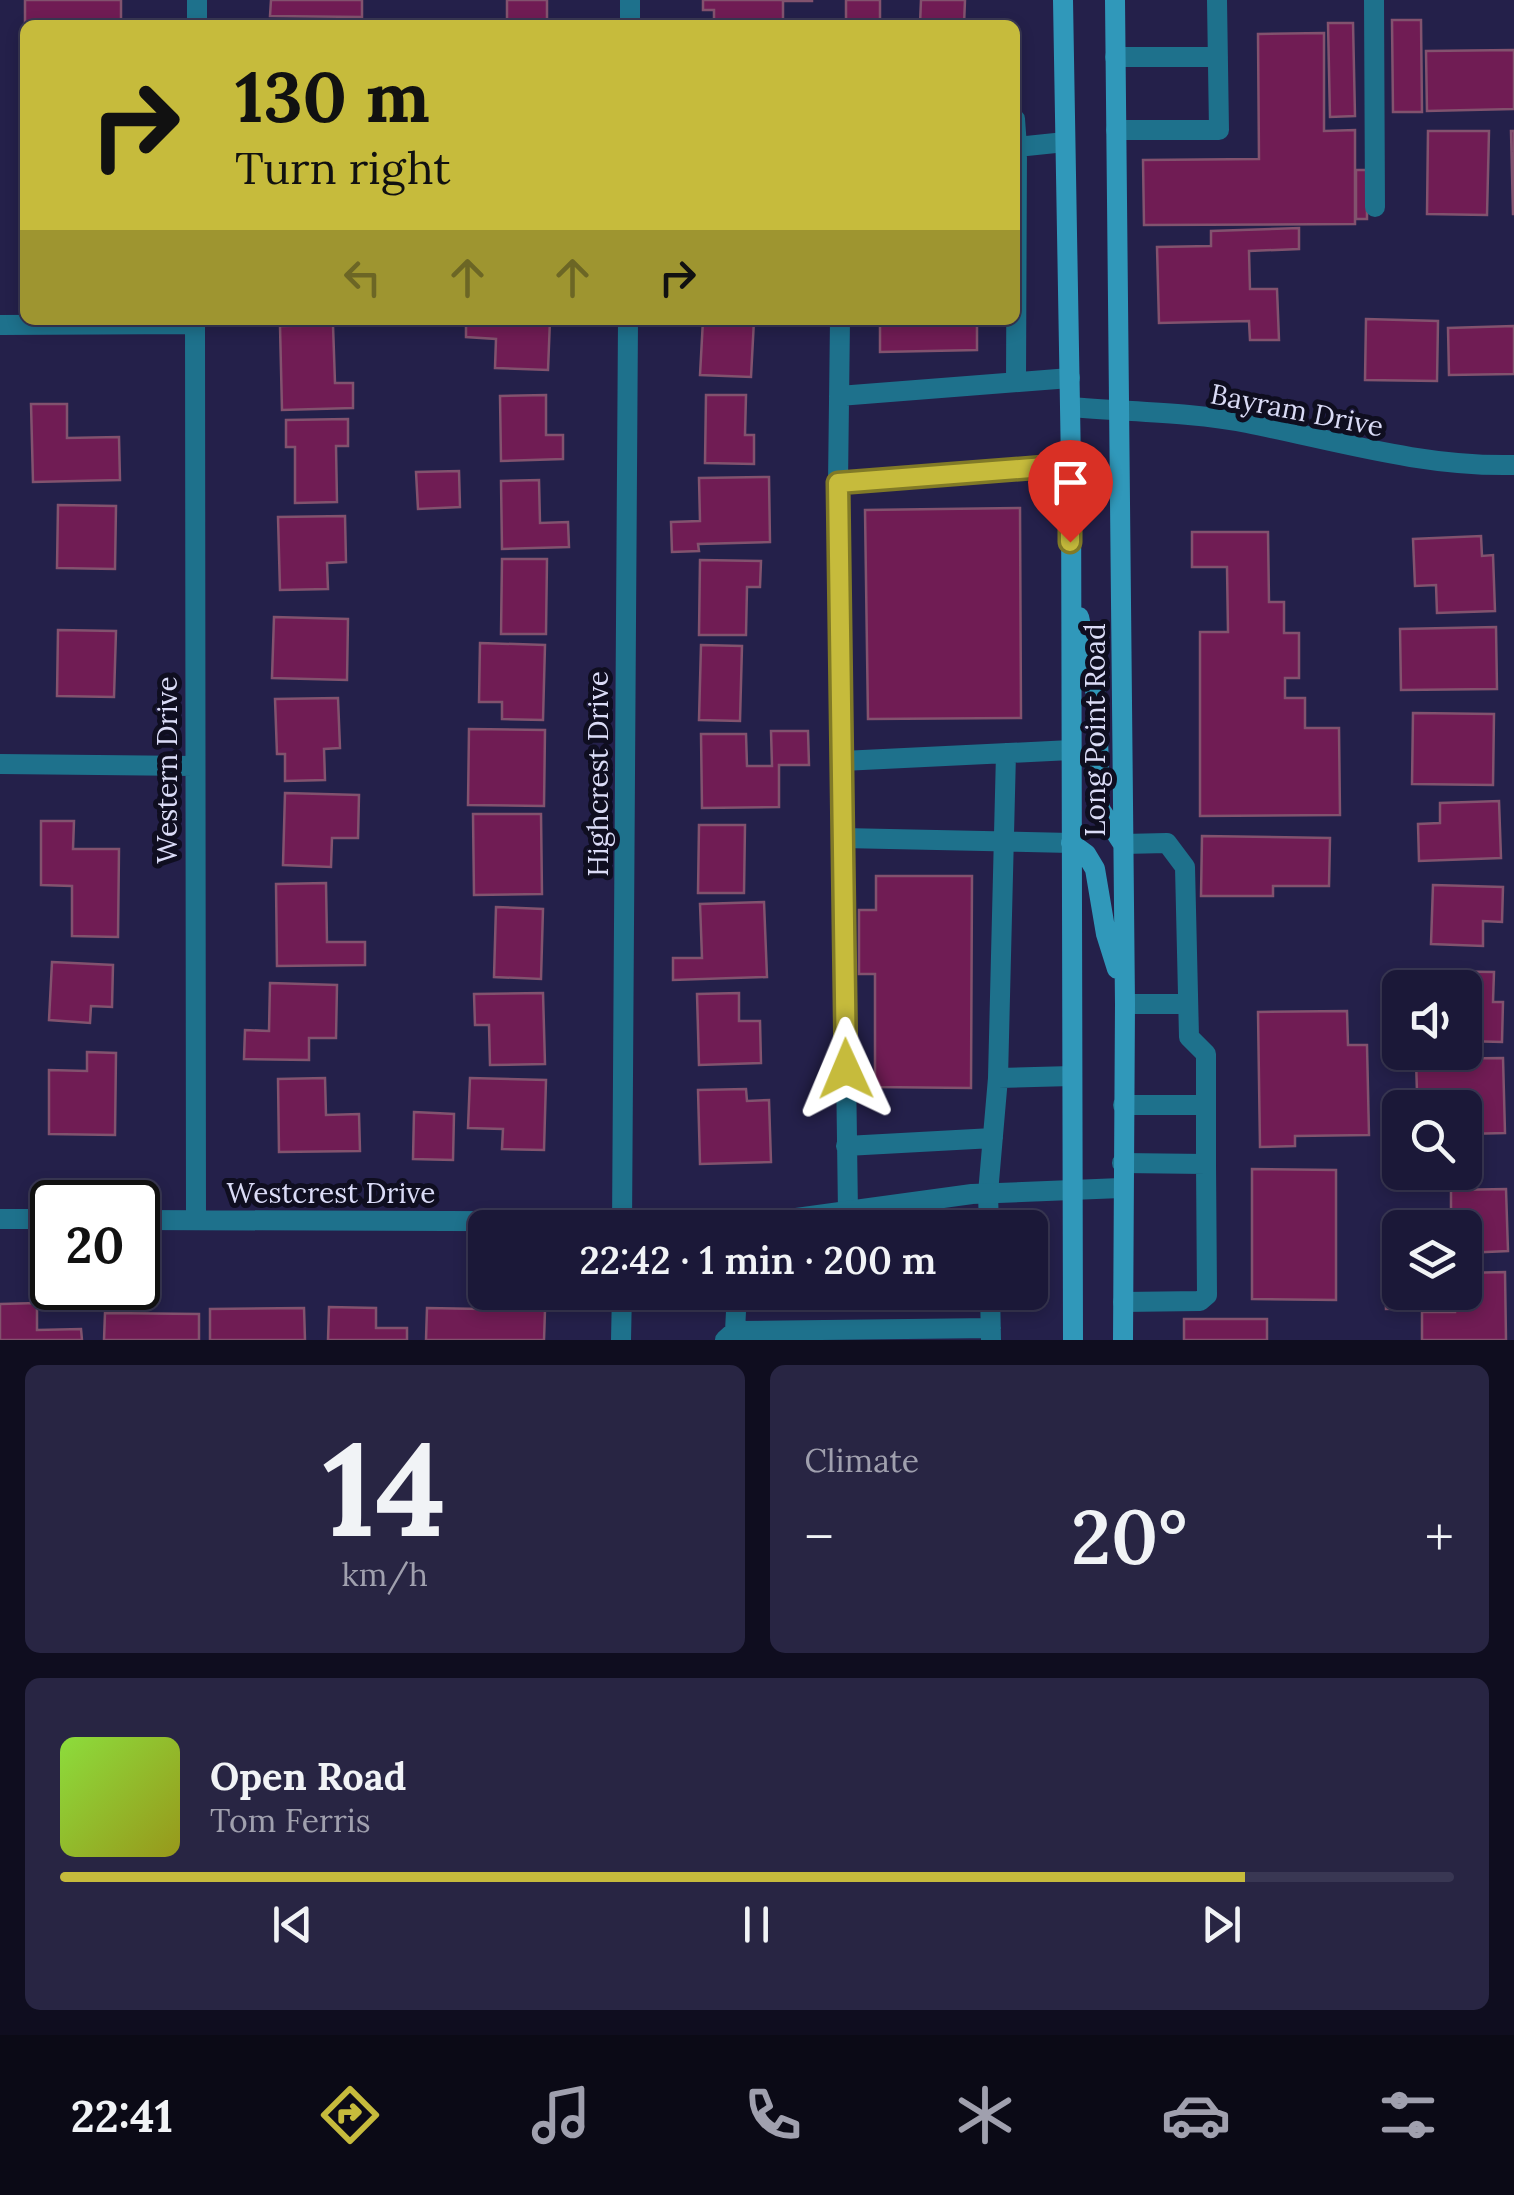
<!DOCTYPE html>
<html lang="en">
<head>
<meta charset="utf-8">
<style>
	:root { --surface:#1b1838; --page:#282543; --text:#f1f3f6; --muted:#a0a0ae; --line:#393753; --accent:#c6bb3c }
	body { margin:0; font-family:Lora,serif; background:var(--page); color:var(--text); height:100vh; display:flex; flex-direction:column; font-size:38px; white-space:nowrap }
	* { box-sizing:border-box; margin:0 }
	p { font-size:32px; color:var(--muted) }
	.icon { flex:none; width:55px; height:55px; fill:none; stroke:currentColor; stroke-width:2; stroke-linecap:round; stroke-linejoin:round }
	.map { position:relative; height:1340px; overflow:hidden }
	.sheet { display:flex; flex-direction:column; gap:25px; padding:25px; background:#0f0d1f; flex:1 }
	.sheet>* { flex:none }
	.guide { position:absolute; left:20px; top:20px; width:1000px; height:305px; border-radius:15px; box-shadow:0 5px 15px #0003,0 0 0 2px var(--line); background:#c6bb3c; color:#111; overflow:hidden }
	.buttons { position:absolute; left:1382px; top:970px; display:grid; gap:20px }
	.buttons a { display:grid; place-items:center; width:100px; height:100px; border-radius:15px; background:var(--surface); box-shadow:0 5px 15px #0003,0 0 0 2px var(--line); font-size:50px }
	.speed { position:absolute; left:30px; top:1180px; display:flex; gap:20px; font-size:50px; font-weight:700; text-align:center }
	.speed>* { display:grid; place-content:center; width:130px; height:130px; border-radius:50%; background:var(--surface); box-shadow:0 5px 15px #0003,0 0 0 2px var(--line); line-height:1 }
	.speed .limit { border:5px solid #111; border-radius:15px; background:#fff; color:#111 }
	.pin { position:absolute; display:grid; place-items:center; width:85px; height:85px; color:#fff; margin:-102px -42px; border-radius:50% 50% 50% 0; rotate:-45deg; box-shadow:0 0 10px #0007 }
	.pin .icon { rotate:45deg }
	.me { position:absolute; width:110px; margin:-55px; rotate:359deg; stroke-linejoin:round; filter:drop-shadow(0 0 8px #0008) }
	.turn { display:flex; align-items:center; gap:35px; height:210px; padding:0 50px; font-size:45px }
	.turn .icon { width:130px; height:130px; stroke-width:2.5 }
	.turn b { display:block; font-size:70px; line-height:85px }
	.lanes { display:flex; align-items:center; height:95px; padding:0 50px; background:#0003; justify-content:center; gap:50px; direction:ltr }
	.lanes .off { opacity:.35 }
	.big { font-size:75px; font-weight:600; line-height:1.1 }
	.sheet .card { flex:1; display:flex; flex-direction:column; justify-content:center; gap:15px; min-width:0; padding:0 35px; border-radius:15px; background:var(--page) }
	.sheet .dial { align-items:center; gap:0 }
	.dial b { font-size:130px; line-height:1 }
	.song { display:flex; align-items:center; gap:30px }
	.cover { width:120px; height:120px; border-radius:15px; background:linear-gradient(135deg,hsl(90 70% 55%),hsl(60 70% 35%)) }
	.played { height:10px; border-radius:5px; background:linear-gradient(90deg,var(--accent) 85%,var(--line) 85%) }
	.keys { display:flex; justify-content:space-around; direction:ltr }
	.heat { display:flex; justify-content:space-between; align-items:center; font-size:55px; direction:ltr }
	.sheet .tiles { flex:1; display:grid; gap:25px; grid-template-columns:1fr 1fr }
	.card:last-child { grid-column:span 2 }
	.trip { position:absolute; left:468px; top:1210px; width:580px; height:100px; border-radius:15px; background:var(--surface); box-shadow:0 5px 15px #0003,0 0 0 2px var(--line); font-weight:600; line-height:100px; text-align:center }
	.dock { display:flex; height:160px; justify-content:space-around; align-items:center; background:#0b0a16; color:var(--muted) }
	.dock .icon { width:70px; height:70px }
	.dock .current { color:var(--accent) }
	.dock b { font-size:45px; color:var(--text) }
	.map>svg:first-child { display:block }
	.building { fill:#701c54; stroke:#82526e; stroke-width:2.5 }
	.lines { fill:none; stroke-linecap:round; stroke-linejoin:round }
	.service { stroke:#1e718c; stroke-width:20 }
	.minor { stroke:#1e718c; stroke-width:20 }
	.secondary { stroke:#3098ba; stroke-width:20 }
	.route-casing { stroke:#817a27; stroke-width:25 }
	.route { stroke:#c6bb3c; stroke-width:18 }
	.labels { text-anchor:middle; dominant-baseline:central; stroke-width:10; stroke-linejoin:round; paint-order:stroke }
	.street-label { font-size:28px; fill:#dadbf6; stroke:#0f0e20 }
</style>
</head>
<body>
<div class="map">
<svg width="1514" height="1340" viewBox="0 0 1514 1340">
	<rect width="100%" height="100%" fill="#24204a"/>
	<path class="building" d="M25,0H121V25H25Z
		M271,0H362V17L270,16Z
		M507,0H547V25H507Z
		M703,0H812V1H783V25H714V10H703Z
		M846,0H880V25H846Z
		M921,0H965L964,25H920Z
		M1392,20H1421L1422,112H1393Z
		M1328,23H1353L1355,116L1330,117Z
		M1324,33V131L1355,130V224L1144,225L1143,160L1259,159L1258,34Z
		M1514,50V109L1427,111L1426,51Z
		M1428,131H1489L1487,215L1427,214Z
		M1511,131H1514V214H1513Z
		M1356,170H1367V219H1356Z
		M1299,228V249L1249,251L1250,289H1277L1279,340H1250L1249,321L1159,323L1157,247L1211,246V231Z
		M1366,319L1438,321L1437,381L1365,380Z
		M466,320H550L548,370L495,368L496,339L466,337Z
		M703,320H754L751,377L700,375Z
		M880,320H977V350L880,352Z
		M333,325L335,383H353V408L282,410L280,326Z
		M1514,326V374L1449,375L1448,328Z
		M546,395V435H563V459L501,461L500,396Z
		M706,395H746L745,435H754V464L705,463Z
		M31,404H67V438L119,437L120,480L33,482Z
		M348,419V446H336L337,502L295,503V447H286V420Z
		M459,471L460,507L418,509L416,472Z
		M769,477L770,542L698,544L699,551L672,552L671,522L700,521L699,478Z
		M539,480L540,523L568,522L569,547L502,549L501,481Z
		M58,505L116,506L115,569L57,568Z
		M1020,508L1021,718L868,719L865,510Z
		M345,516L346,562L327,563L328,589L280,590L278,517Z
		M1192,532H1268L1269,602H1284V633H1299V678H1285V698H1305V728H1339L1340,815L1200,816V632H1228L1227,567H1192Z
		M1481,536L1482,556L1493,555L1495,611L1437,613L1436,585L1415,586L1413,539Z
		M502,559H547L546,634H501Z
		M700,560L761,561L760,587H747L746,635H699Z
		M274,617L348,619L347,680L272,678Z
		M1496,627L1497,689L1401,690L1400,629Z
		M58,630L116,631L114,697L57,696Z
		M480,643L545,645L543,720L502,719V702H479Z
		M701,645L742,646L740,721L699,720Z
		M338,698L340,748L324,749L325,780L285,781V754H277L275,699Z
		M1413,713L1494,714L1493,785L1412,784Z
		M469,729L545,730L544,806L468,805Z
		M771,731H808L809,765H779V807L702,808L701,734H746L747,766H772Z
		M285,793L359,795L358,838H332L331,867L283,865Z
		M1499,801L1501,858L1419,861L1418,824L1440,823V803Z
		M473,814H541L542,894L474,895Z
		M41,821H74L73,849H119L118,937L72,936V886L41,885Z
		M699,825H745L744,893H698Z
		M1202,836L1330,838L1329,886H1273V896H1201Z
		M876,876H972L971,1088L875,1087V974H859V910H876Z
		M326,883L327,942H365V965L277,966L276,884Z
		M1433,885L1503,887L1502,922L1483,921V946L1431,944Z
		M764,902L767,977L673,980V958H702L700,904Z
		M496,907L543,909L541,979L494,977Z
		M52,962L113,965L112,1007L91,1006L90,1023L49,1020Z
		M1427,971L1494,972L1493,1002H1503L1502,1042L1465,1041V988H1426Z
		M270,983L337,985L336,1038H309V1060L244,1059L245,1030L269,1031Z
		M543,993L545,1064L490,1065L489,1025H475L474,994Z
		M739,993V1021H760L761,1063L699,1065L697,994Z
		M1347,1011L1348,1045H1367L1369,1135L1295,1136V1146L1260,1147L1258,1012Z
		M87,1052L116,1053L115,1135L49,1134V1070L87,1071Z
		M1503,1058L1505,1133L1465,1134V1108H1447V1093H1417L1416,1059Z
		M325,1078L326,1115L359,1114L360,1151L279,1152L278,1079Z
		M470,1078L546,1080L544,1150L502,1149L503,1129L468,1128Z
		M746,1089L747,1101L769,1100L771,1162L700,1164L698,1090Z
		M414,1112L454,1114L453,1160L413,1159Z
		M1252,1169L1336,1170V1300L1252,1299Z
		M1506,1189L1508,1251L1465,1253V1228H1415V1210L1451,1209V1190Z
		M1385,1263H1400V1292H1423V1308L1386,1309Z
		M1505,1272L1506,1340H1422V1312H1455V1292H1465V1273Z
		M37,1303V1330L81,1329L82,1340H0V1304Z
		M329,1307L376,1308V1328H407V1340H328Z
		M304,1308L305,1340H210V1309Z
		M427,1308L545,1310L544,1340H426Z
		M105,1313L199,1314V1340H104Z
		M1184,1319H1267V1340H1184Z"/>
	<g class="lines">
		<path class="service" d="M1374,0L1375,207
			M1115,57H1218
			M1015,119L1017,147L1065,142
			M1116,130H1219L1217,0
			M840,320L838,483L848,1213
			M1016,382L1017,147
			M839,396L1070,378
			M838,483L1071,465
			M842,761L1071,750
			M843,838L1071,843
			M1123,844L1167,843L1185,867L1189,1037L1206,1054V1164
			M1125,1004H1188
			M998,1078L1006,753
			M1123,1105H1206
			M846,1146L993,1138
			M1122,1163L1206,1164L1207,1295L1200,1301L1123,1302
			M989,1228L988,1193L998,1078L1072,1076
			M990,1292L991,1340
			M735,1331L737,1292
			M725,1340L735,1331L991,1328"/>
		<path class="minor" d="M197,25V0
			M630,25V0
			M195,320L196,1220
			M0,325L194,324
			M1070,407C1126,412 1193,412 1247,423C1337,441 1422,467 1514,465
			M0,764L194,766
			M0,1219H52
			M138,1220L767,1222L972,1194L1121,1188
			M622,1228L628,320
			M621,1340L622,1292"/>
		<path class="secondary" d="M1063,0L1071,465L1073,1340
			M1115,0L1125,1004L1123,1340
			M1079,617L1097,699L1100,809L1123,844
			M1071,843L1086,854L1095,869L1106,934L1117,969"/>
	</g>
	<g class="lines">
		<defs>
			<path id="route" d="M846,1069L838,483L1070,465V542"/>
		</defs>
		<use href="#route" class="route-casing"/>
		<use href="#route" class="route"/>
	</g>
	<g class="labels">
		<g class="street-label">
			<text transform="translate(1297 410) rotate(11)">Bayram Drive</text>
			<text transform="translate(1095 730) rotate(-90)">Long Point Road</text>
			<text transform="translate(167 770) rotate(-90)">Western Drive</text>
			<text transform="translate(598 774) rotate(-90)">Highcrest Drive</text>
			<text x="331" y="1193">Westcrest Drive</text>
		</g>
	</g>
</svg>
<div class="buttons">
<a><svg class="icon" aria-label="sound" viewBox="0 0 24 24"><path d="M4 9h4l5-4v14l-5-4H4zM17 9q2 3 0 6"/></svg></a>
<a><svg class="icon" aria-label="search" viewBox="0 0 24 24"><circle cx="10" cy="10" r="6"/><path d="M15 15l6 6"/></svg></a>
<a><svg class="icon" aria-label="layers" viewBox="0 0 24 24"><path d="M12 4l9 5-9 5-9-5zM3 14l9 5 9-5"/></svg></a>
</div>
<div class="speed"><div class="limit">20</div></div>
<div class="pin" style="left:1070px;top:542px;background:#d93025"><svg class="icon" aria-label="arrive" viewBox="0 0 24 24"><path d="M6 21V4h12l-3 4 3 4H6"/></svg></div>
<svg class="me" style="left:846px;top:1069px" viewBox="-20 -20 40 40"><path d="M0-17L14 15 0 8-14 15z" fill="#c6bb3c" stroke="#fff" stroke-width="4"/></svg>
<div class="trip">22:42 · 1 min · 200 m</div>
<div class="guide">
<div class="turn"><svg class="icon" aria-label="right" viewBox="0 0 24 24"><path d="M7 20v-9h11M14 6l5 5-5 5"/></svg><div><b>130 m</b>Turn right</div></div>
<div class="lanes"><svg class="icon off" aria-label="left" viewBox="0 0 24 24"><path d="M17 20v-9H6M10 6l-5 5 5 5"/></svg><svg class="icon off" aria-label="ahead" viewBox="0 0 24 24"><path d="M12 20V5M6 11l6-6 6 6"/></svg><svg class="icon off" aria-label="ahead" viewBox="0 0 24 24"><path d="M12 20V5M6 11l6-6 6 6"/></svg><svg class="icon" aria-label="right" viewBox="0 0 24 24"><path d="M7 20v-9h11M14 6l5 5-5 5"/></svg></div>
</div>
</div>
<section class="sheet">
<div class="tiles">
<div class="card dial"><b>14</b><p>km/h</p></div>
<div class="card"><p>Climate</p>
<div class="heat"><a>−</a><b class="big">20°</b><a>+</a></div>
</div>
<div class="card">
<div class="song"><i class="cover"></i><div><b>Open Road</b><p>Tom Ferris</p></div></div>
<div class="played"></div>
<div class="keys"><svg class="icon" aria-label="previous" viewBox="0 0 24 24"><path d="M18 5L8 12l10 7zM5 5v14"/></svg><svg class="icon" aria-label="pause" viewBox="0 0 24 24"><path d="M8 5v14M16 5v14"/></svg><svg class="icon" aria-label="next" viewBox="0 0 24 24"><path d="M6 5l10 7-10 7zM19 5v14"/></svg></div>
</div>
</div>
</section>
<nav class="dock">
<b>22:41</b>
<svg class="icon current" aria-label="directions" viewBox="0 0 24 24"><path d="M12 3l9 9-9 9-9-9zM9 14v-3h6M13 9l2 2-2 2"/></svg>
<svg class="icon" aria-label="music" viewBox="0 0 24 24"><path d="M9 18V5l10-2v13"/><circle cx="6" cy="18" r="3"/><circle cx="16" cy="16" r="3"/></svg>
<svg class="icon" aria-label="phone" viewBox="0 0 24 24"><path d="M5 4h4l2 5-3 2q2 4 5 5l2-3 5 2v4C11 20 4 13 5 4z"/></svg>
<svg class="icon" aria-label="climate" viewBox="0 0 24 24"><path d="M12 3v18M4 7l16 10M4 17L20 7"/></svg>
<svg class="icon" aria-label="car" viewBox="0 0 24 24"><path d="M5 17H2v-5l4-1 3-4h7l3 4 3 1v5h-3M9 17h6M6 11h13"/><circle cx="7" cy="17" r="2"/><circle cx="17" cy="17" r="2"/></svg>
<svg class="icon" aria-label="filters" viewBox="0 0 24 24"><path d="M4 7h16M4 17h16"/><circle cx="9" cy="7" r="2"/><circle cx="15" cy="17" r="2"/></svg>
</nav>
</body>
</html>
